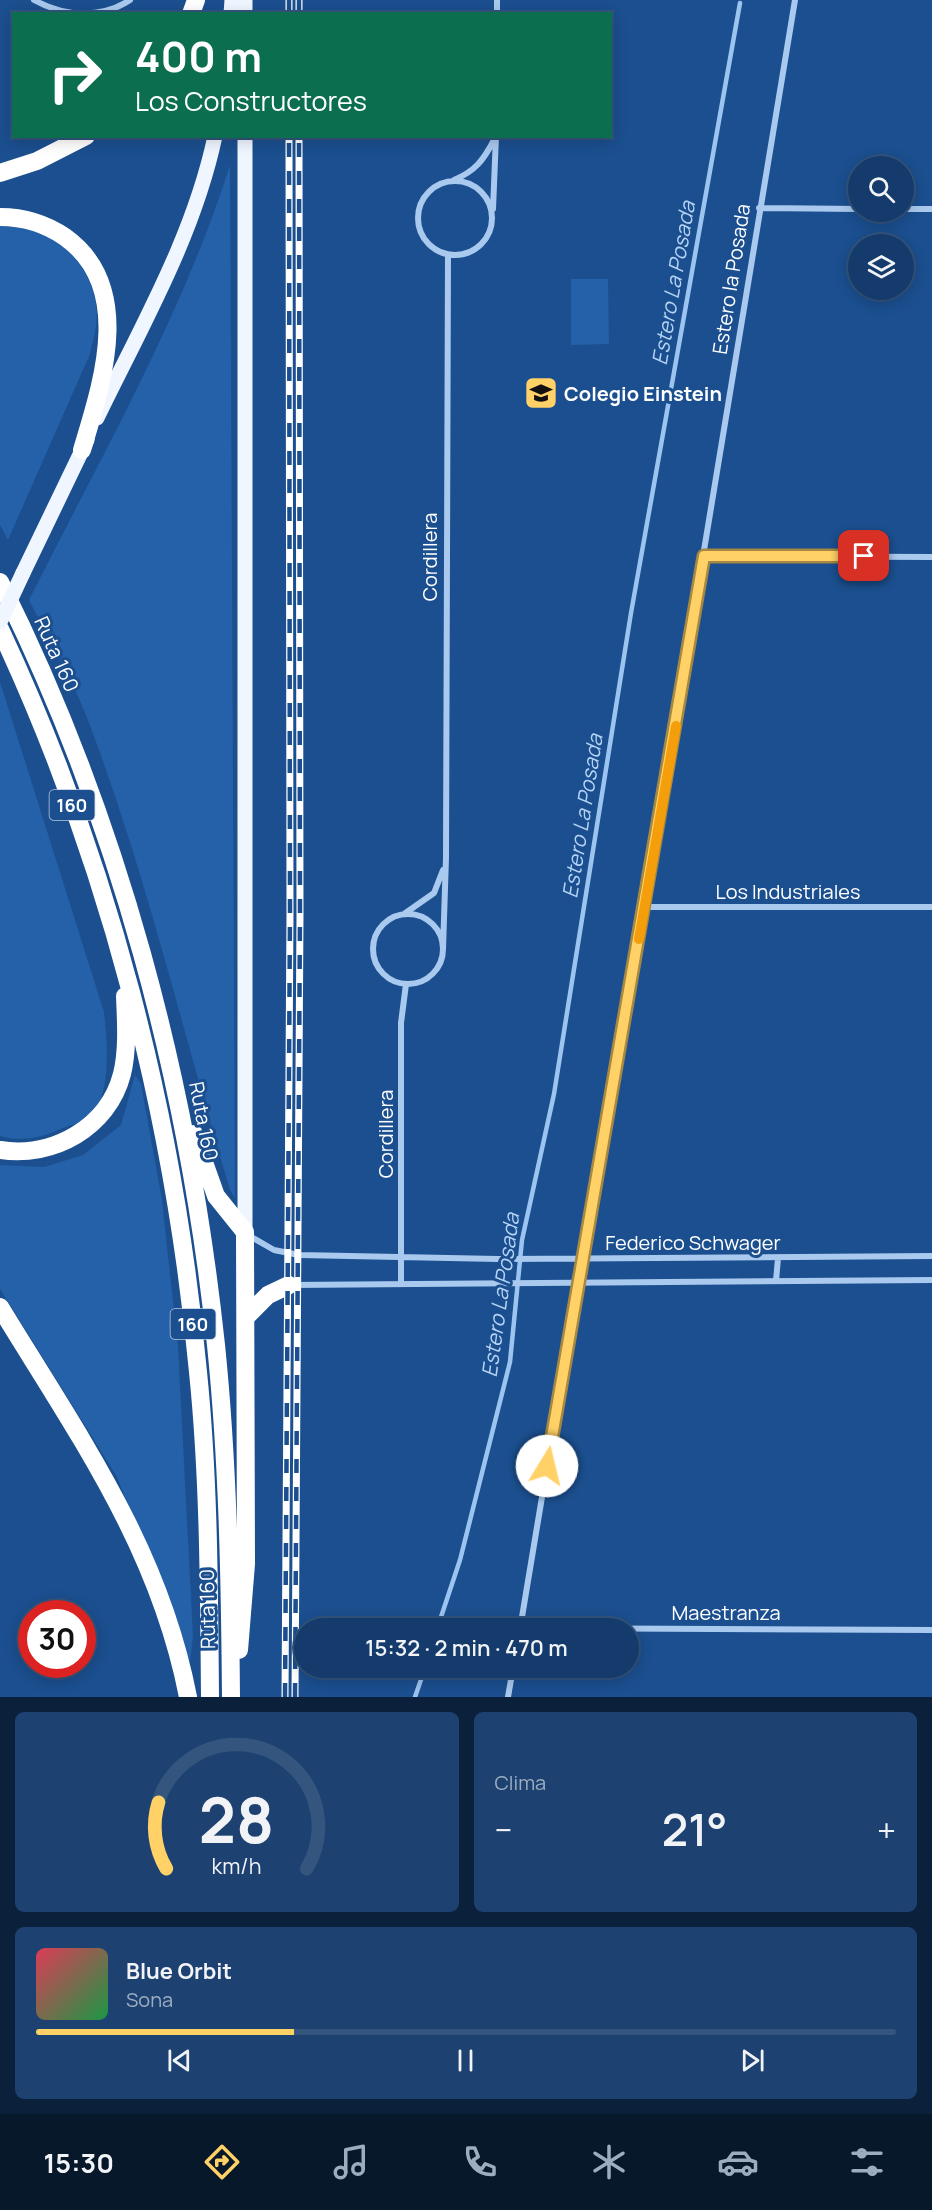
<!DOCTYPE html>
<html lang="es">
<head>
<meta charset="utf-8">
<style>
	:root { --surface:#143b6b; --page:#1d4271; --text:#f1f3f6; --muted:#9dadc1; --line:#33557e; --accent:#ffd166 }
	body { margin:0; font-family:Manrope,sans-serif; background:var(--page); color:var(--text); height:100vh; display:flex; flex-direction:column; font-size:22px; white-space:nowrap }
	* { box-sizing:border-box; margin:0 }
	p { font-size:20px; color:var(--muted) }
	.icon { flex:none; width:33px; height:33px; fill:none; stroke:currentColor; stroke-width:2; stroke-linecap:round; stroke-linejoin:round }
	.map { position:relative; height:1697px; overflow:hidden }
	.sheet { display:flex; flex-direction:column; gap:15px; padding:15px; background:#0b203b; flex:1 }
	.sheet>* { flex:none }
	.top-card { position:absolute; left:12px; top:12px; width:600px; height:126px; border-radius:0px; box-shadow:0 3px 15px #0003,0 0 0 2px var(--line); background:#0b6e4f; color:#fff; overflow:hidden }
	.buttons { position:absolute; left:848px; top:156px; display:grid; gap:12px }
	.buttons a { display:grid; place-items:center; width:66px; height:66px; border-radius:50%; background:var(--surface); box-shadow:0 3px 15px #0003,0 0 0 2px var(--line); font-size:30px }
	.speed { position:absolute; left:18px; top:1600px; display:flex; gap:12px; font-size:30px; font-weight:700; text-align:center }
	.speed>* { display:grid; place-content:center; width:78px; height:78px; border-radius:50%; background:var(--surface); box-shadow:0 3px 15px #0003,0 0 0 2px var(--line); line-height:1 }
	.speed .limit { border:9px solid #d22; background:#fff; color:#111 }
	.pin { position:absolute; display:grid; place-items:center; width:51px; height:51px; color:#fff; margin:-26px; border-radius:12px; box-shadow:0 3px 9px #0006 }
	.me { position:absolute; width:66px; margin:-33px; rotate:9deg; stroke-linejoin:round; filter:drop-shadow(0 0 4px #0008) }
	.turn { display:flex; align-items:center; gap:21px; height:126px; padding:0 24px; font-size:27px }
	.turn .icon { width:78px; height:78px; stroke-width:2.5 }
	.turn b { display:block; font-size:42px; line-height:51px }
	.big { font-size:45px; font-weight:600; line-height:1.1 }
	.sheet .widget { flex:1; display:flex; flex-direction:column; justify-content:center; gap:9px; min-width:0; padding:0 21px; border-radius:9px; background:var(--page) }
	.sheet .dial { align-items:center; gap:0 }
	.dial svg { height:156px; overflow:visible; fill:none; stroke:var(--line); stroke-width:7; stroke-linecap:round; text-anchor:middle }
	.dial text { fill:var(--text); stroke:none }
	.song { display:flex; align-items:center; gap:18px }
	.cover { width:72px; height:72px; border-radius:9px; background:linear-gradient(135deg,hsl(350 70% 55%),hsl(140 70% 35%)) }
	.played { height:6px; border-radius:3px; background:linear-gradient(90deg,var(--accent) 30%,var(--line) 30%) }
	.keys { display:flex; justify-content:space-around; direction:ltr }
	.heat { display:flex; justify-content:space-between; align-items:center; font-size:33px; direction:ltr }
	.sheet .tiles { flex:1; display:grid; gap:15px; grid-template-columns:1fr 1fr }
	.widget:last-child { grid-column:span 2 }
	.trip { position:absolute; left:294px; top:1618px; width:345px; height:60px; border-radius:30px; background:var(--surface); box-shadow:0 3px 15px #0003,0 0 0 2px var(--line); font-weight:600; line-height:60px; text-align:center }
	.tabs { display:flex; height:96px; justify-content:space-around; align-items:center; background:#08182b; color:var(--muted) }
	.tabs .icon { width:42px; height:42px }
	.tabs .on { color:var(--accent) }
	.tabs b { font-size:27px; color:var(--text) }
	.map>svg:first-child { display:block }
	.green { fill:#2461a8 }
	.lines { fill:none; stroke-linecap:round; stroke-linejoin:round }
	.stream { stroke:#9cc4f0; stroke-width:4.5 }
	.minor { stroke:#a9c9ee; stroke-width:6 }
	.primary { stroke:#f0f6ff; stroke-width:15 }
	.motorway { stroke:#fff; stroke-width:18 }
	.rail-casing { stroke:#fff; stroke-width:7 }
	.rail { stroke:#1b4f8f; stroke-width:4.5; stroke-dasharray:14; stroke-linecap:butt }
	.primary-bridge { stroke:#f0f6ff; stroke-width:15 }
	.route-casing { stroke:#a68842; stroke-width:15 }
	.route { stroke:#ffd166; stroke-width:10 }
	.slow { stroke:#f59e0b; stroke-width:10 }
	.labels { text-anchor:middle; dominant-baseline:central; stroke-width:6; stroke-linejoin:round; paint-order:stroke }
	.shield { fill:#1b4f8f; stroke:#bbcadd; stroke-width:1.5 }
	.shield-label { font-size:18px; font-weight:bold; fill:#fff }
	.street-label { font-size:20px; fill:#fff; stroke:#1b4f8f }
	.poi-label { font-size:20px; font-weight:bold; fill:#fff; stroke:#1b4f8f; text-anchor:start }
	.water-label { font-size:21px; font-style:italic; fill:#b5d3f5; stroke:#1b4f8f }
</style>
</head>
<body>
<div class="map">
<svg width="932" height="1697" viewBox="0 0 932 1697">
	<rect width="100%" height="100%" fill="#1b4f8f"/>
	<path class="green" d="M230,165L235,1198L230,1190C184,1037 148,881 92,731C76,686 51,643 29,600C100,458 182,317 230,165Z
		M0,224C12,226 26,226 37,230C74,243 102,288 96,326C95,335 92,345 90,354L8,540L0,525Z
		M571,279H608L609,344L571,345Z
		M0,682L104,1012C107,1039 113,1098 88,1118C80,1123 67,1126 58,1130C39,1138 19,1142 0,1136Z
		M135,1075L141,1084L162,1200L178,1347L193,1636L190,1662L117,1477L0,1289V1165L44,1167L83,1155L121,1125Z"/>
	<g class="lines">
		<path class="stream" d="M437,1629L460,1560L510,1362L522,1240L554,1094L631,613L740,3
			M415,1697L425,1668"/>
		<path class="minor" d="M34,0C64,17 101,19 130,0
			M497,14V0
			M454,180C475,171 483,161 494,140
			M418 218a37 37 0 1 1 74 0a37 37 0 1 1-74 0Z
			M759,208L858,209
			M493,209L496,136
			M903,209H932
			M704,556L932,557
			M645,907H932
			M373 949a35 35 0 1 1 70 0a35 35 0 1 1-70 0Z
			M404,914L434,893L443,870
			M443,949L446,858L448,255
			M248,1235L274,1250L299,1255L498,1259L932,1256
			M776,1281L778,1258
			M401,1284V1023L406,984
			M291,1285L932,1280
			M520,1628L932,1630
			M520,1629L578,1281L645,907L795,0
			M508,1697L513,1668"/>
		<path class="primary" d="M245,0V14
			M231,14L232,0
			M97,418C141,327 194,236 215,136
			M23,573L87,440
			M245,1232V136"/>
		<path class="motorway" d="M191,14L196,0
			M0,173L37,161L86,136
			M0,217C23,217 46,224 65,237C135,287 102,383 82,450
			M0,582C119,820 188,1082 216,1345C228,1462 230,1580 231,1697
			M0,629C109,862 174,1116 198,1372C209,1480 209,1589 210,1697
			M194,1134L216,1196L245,1232L246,1564L239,1650
			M0,1150C53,1158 108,1128 122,1074C128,1050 126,1021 125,996
			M0,1307C78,1435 159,1547 188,1697
			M246,1317L268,1295L289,1285"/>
		<defs>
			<path id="rail" d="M299,0V14
				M289,14V0
				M285,1697L290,914L289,136
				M295,1697L300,915L299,136"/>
		</defs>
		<use href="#rail" class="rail-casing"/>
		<use href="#rail" class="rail"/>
		<path class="primary-bridge" d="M0,622L23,573"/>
	</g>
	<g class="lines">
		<defs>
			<path id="route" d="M547,1466L704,556H864"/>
		</defs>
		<use href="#route" class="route-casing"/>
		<use href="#route" class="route"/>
		<path class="slow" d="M639,939L676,726"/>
	</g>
	<defs>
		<symbol id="school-square" viewBox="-11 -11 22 22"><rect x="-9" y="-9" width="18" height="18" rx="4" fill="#ffd166" stroke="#1b4f8f"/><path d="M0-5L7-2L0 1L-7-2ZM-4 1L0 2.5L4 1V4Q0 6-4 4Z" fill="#111"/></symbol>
	</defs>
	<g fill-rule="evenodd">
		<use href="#school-square" x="522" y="374" width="38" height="38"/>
	</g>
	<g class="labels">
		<g class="shield">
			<rect x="49.5" y="790" width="45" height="30" rx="4.5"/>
			<rect x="170.5" y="1309" width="45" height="30" rx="4.5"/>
		</g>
		<g class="shield-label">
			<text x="72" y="805">160</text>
			<text x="193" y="1324">160</text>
		</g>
		<g class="street-label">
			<text transform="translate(731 279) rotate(-81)">Estero la Posada</text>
			<text transform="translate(429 557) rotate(-90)">Cordillera</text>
			<text transform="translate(57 654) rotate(66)">Ruta 160</text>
			<text x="788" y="891">Los Industriales</text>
			<text transform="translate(204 1121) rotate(79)">Ruta 160</text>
			<text transform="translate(385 1134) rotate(-90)">Cordillera</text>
			<text x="693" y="1242">Federico Schwager</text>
			<text transform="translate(207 1609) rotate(-91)">Ruta 160</text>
			<text x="726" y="1612">Maestranza</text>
		</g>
		<g class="poi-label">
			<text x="564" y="393">Colegio Einstein</text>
		</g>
		<g class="water-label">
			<text transform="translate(673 283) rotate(-80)">Estero La Posada</text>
			<text transform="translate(582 816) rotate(-81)">Estero La Posada</text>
			<text transform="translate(500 1295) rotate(-82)">Estero La Posada</text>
		</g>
	</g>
</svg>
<div class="buttons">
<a><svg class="icon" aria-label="search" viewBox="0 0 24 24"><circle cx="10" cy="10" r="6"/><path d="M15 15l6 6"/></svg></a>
<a><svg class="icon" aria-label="layers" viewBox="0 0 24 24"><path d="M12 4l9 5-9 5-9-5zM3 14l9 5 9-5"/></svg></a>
</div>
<div class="speed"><div class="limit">30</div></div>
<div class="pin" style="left:864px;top:556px;background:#d93025"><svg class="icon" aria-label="arrive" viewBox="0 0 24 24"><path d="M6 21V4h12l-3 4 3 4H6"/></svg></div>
<svg class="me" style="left:547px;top:1466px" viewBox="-20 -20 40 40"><circle r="19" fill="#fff"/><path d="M0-13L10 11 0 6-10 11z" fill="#ffd166"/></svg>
<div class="trip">15:32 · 2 min · 470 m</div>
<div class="top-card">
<div class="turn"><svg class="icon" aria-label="right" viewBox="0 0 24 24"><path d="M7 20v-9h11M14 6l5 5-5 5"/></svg><div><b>400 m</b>Los Constructores</div></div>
</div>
</div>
<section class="sheet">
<div class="tiles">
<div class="widget dial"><svg viewBox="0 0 100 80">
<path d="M14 69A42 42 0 1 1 86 69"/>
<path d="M14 69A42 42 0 0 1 10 35" stroke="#ffd166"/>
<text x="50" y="56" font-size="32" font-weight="700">28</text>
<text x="50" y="72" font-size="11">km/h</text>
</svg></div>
<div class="widget"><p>Clima</p>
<div class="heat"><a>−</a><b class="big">21°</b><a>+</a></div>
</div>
<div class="widget">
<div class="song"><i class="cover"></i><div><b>Blue Orbit</b><p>Sona</p></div></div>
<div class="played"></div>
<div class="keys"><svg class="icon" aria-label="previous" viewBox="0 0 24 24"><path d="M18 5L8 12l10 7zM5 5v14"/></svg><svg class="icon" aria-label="pause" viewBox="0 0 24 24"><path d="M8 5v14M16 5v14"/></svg><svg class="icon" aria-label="next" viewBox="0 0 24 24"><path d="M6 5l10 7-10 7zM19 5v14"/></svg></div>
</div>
</div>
</section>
<nav class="tabs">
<b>15:30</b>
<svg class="icon on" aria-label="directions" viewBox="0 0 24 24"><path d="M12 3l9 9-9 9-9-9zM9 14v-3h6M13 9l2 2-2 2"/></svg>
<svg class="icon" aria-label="music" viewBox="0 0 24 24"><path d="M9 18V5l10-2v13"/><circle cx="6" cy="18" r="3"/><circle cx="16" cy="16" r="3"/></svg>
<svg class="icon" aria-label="phone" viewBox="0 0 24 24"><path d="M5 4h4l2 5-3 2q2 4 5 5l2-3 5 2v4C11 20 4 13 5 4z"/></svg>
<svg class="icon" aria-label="climate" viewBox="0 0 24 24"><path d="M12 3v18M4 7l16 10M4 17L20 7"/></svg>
<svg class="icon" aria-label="car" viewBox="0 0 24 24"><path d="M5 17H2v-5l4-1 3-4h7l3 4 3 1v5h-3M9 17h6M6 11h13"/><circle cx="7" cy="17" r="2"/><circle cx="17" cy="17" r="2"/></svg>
<svg class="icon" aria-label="filters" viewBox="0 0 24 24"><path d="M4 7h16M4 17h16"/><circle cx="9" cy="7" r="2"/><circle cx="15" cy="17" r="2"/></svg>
</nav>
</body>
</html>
